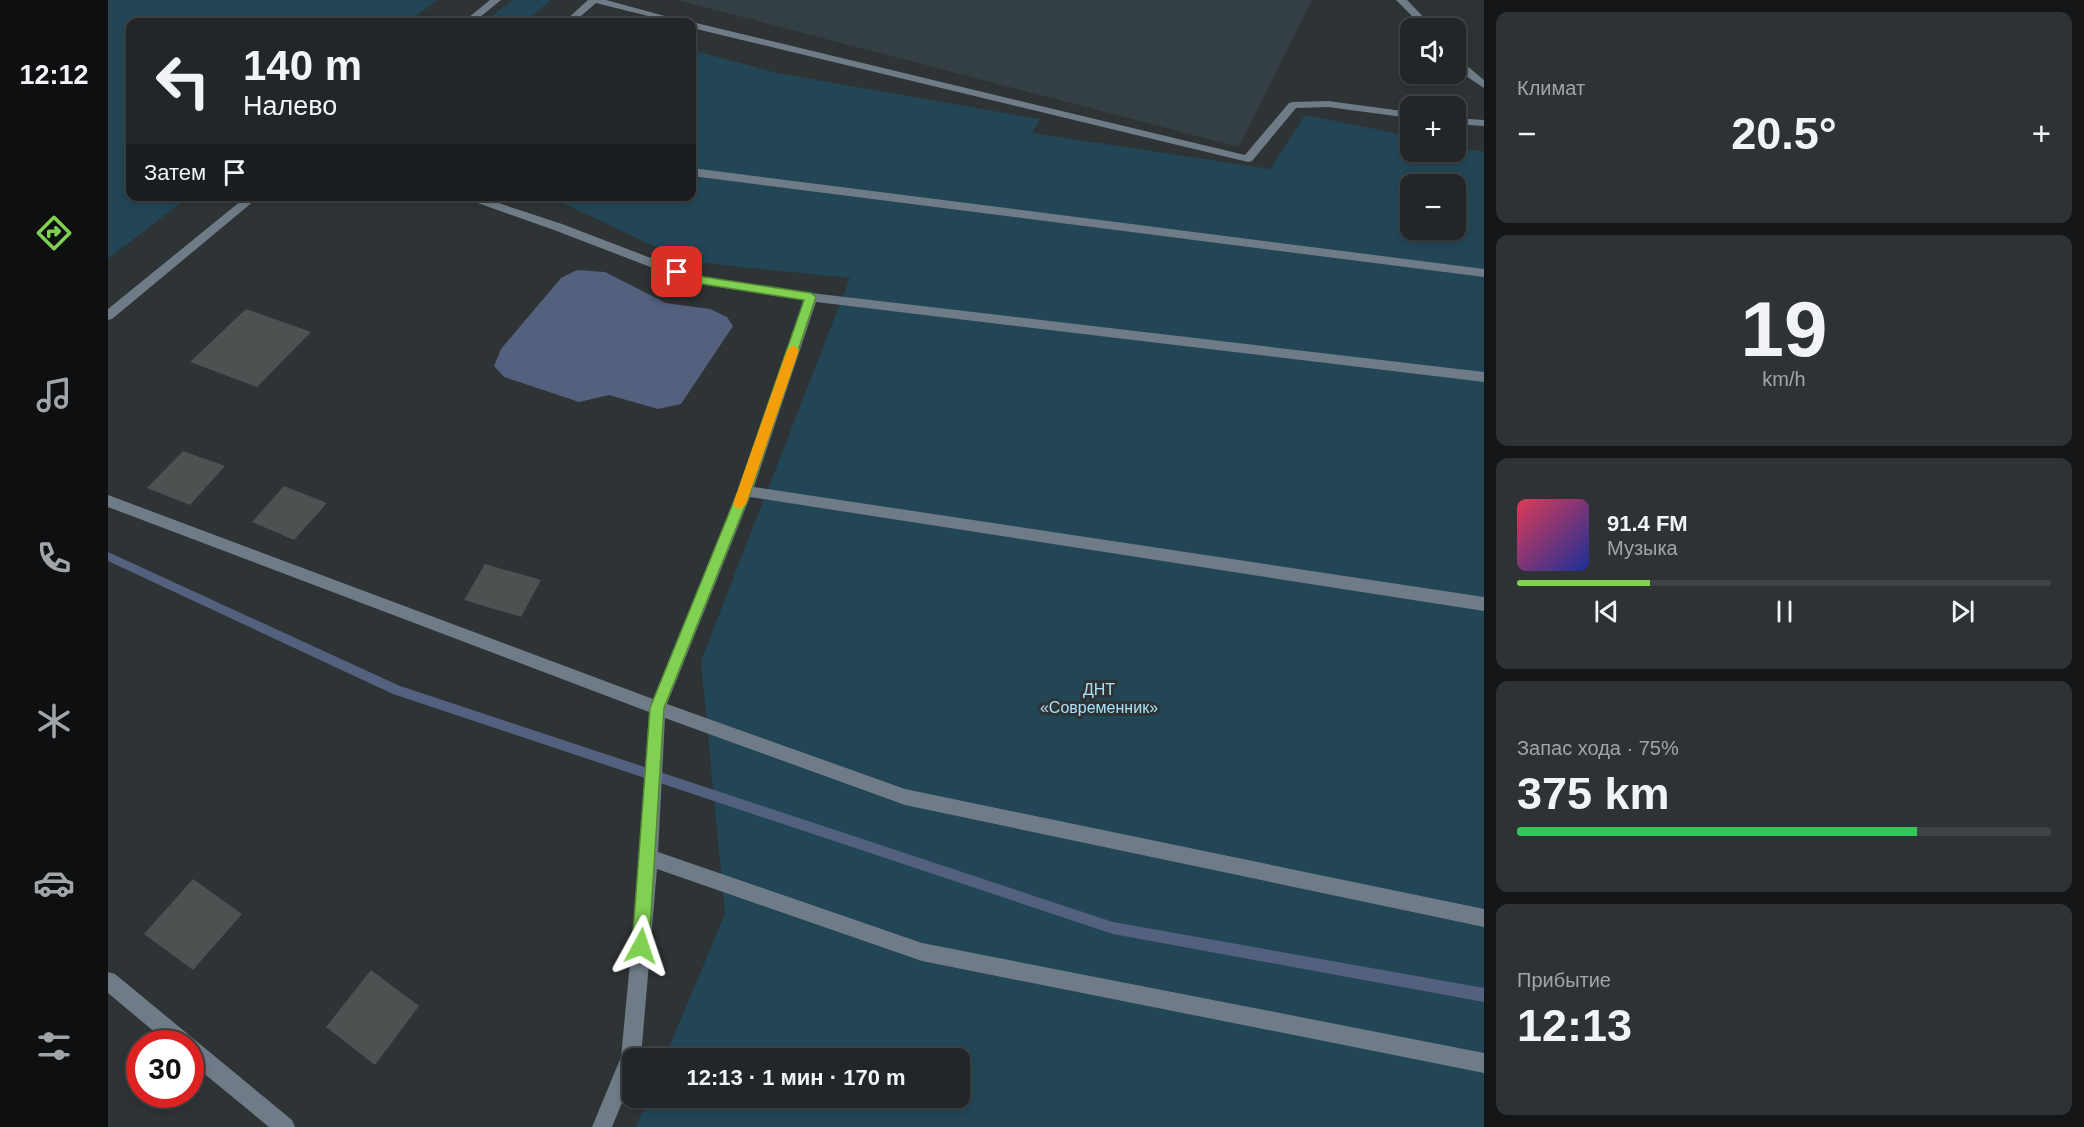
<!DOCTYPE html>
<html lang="ru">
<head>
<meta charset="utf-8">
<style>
	:root { --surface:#222628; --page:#2e3234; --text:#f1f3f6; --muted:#a2a5a8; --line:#3f4345; --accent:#80d052 }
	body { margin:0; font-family:Helvetica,sans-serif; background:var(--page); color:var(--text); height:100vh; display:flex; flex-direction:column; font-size:22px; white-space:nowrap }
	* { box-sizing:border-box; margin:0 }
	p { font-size:20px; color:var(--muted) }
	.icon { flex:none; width:33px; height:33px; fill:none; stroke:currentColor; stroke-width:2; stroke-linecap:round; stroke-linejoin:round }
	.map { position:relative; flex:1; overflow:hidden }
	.drawer { display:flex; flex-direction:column; gap:12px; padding:12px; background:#131516; width:600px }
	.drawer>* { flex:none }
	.banner { position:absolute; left:18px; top:18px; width:570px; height:183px; border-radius:12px; box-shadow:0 3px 9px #0003,0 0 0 2px var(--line); background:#222628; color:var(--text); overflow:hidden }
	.buttons { position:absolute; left:1292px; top:18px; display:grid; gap:12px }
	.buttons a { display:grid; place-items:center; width:66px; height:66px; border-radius:12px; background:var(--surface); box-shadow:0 3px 9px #0003,0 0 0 2px var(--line); font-size:30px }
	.speed { position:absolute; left:18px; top:1030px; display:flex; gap:12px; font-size:30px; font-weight:700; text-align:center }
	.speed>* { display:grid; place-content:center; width:78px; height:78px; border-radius:50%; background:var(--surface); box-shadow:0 3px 9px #0003,0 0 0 2px var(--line); line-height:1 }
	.speed .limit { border:9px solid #d22; background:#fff; color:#111 }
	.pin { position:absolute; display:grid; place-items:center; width:51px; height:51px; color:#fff; margin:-26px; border-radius:12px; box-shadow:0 3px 9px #0006 }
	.me { position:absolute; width:66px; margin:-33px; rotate:5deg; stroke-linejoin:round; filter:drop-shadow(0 0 4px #0008) }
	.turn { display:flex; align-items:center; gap:21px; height:126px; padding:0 18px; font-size:27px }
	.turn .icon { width:78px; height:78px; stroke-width:2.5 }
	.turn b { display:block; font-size:42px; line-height:51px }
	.then { display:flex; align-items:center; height:57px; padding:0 18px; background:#0003; gap:12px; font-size:22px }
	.big { font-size:45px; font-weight:600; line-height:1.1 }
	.drawer .tile { flex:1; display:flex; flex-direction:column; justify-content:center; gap:9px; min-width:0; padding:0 21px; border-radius:12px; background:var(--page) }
	.drawer .dial { align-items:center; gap:0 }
	.dial b { font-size:78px; line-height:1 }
	.song { display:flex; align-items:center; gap:18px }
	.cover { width:72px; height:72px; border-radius:9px; background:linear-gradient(135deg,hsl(350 70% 55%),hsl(230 70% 35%)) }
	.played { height:6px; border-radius:3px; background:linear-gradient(90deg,var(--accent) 25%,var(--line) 25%) }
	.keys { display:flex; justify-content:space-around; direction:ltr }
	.heat { display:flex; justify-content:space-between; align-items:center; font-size:33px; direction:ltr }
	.charge { height:9px; border-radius:4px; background:linear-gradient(90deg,#34c759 75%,var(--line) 0) }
	.trip { position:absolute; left:514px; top:1048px; width:348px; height:60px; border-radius:12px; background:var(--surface); box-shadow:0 3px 9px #0003,0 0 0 2px var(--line); font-weight:600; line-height:60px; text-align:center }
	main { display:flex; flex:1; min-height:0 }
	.tabs { display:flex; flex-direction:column; width:108px; justify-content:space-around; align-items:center; background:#0e0f10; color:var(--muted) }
	.tabs .icon { width:42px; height:42px }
	.tabs .selected { color:var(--accent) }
	.tabs b { font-size:27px; color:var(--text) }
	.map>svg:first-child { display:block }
	.built { fill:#343f44 }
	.green { fill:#224656; fill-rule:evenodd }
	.water { fill:#53607e }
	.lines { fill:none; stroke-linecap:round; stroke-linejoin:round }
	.stream { fill:#53607e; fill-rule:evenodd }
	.building { fill:#4c5152 }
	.minor { fill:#6f7b87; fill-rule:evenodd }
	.route { fill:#80d052; stroke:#538735; stroke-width:1.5 }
	.slow { fill:#f59e0b }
	.labels { text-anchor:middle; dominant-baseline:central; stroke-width:6; stroke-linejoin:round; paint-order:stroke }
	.park-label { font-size:16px; fill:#abe0fa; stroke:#2e3335 }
</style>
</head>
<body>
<main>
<nav class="tabs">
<b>12:12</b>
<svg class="icon selected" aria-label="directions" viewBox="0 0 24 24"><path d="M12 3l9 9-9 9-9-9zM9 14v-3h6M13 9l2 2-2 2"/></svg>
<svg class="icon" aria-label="music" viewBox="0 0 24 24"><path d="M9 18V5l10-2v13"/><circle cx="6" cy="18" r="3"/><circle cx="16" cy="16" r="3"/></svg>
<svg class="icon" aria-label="phone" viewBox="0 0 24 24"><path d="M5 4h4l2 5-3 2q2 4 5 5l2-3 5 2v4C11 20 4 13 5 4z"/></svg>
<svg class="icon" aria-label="climate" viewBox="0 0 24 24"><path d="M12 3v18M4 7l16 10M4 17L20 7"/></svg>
<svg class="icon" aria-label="car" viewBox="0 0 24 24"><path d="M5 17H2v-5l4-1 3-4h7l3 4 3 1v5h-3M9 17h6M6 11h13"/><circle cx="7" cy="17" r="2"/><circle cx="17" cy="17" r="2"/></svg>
<svg class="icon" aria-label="filters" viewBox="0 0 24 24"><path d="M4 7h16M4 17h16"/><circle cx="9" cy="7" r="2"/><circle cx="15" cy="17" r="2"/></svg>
</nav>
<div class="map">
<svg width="1376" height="1127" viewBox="0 0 1376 1127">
	<rect width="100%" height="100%" fill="#2e3335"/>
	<path class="built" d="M569,0H1204L1131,147Z"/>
	<path class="green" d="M0,0H329L300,22H22V196L80,197L0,259Z
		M405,0H443L417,22H376Z
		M584,50L669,73L932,119L924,133L1162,169L1197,115L1302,136V152H1347V146L1376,152V1127H528L540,1098H852V1059H556L617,914L593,661L742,278L577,261L457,204L422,197L584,196ZM1302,184H1347V230H1302Z"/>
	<path class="water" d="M469,270L497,272L558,303L602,309L619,317L625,326L573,404L550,409L501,395L471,402L396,377L386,366L393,349L453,278Z"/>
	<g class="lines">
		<path class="stream" d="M0,552L292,686L1005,922L1376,988V1002L1005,934L285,694L0,561Z"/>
	</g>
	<path class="building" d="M138,309L203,332L149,387L82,362Z
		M75,451L117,466L82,505L39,488Z
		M176,486L219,503L186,540L144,522Z
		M377,564L433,580L413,617L356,600Z
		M85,879L134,914L85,970L36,934Z
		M263,970L311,1006L267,1065L218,1027Z"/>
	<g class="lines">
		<path class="minor" d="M382,0H393L366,22H355Z
			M480,0H498L579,22H564L488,3L466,22H456Z
			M1288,0H1299L1326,28H1316Z
			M582,22H584L1137,155L1181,103L1185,102L1220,101L1302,112V118L1220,107L1188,108L1144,161L1140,162L584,28Z
			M1347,56L1376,80V88L1355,74L1347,65Z
			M1347,118L1376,120V126L1347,124Z
			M584,168L1376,269V277L584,176Z
			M139,196H152L4,319L0,320V309Z
			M350,196H369L454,224L590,276L703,293L1376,372V382L708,302L646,487L1376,597V611L642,497L559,704L797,789L1376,909V927L797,805L557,718L550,852L814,943L1376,1053V1073L814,961L549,869L533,1057L525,1059V1076L504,1127H484L513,1057L532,858L541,712L0,507V495L545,699L630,491L696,300L584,283L446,230Z
			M0,972L7,974L184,1120L187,1127H161L82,1062V1044H61L0,993Z"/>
	</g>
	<path class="route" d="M569,268L590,276L703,293L708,297L643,491L556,708L541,946L539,952L533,955L527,952L524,946L542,708L630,491L696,300L588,283L565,275L563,272Z"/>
	<path class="slow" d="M685,345L691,350L638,504L632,509L627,507L625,504L679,350Z"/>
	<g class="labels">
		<g class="park-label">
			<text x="991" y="689">ДНТ<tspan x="991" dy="18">«Современник»</tspan></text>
		</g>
	</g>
</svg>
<div class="buttons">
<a><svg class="icon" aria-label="sound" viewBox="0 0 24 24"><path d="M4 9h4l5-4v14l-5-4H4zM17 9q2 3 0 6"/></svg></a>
<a>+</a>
<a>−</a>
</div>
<div class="speed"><div class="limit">30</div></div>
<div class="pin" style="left:569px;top:272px;background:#d93025"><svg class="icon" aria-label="arrive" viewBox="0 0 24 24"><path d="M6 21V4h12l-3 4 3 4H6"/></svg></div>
<svg class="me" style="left:533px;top:946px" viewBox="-20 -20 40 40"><path d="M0-17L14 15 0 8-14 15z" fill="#80d052" stroke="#fff" stroke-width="4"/></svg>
<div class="trip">12:13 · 1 мин · 170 m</div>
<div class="banner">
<div class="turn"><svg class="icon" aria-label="left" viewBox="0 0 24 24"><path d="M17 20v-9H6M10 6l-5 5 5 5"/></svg><div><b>140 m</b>Налево</div></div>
<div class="then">Затем<svg class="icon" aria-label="arrive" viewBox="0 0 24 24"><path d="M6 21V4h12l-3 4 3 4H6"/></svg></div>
</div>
</div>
<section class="drawer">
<div class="tile"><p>Климат</p>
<div class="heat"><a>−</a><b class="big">20.5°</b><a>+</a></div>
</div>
<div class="tile dial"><b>19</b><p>km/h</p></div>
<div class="tile">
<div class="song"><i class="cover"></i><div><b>91.4 FM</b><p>Музыка</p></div></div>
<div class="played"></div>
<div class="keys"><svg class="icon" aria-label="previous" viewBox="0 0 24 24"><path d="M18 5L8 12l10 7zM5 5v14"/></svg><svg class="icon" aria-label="pause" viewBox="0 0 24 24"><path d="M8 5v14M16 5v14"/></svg><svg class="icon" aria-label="next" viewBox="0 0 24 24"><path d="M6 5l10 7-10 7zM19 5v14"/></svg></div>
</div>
<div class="tile"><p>Запас хода · 75%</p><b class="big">375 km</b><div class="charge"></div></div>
<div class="tile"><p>Прибытие</p><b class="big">12:13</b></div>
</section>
</main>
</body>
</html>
